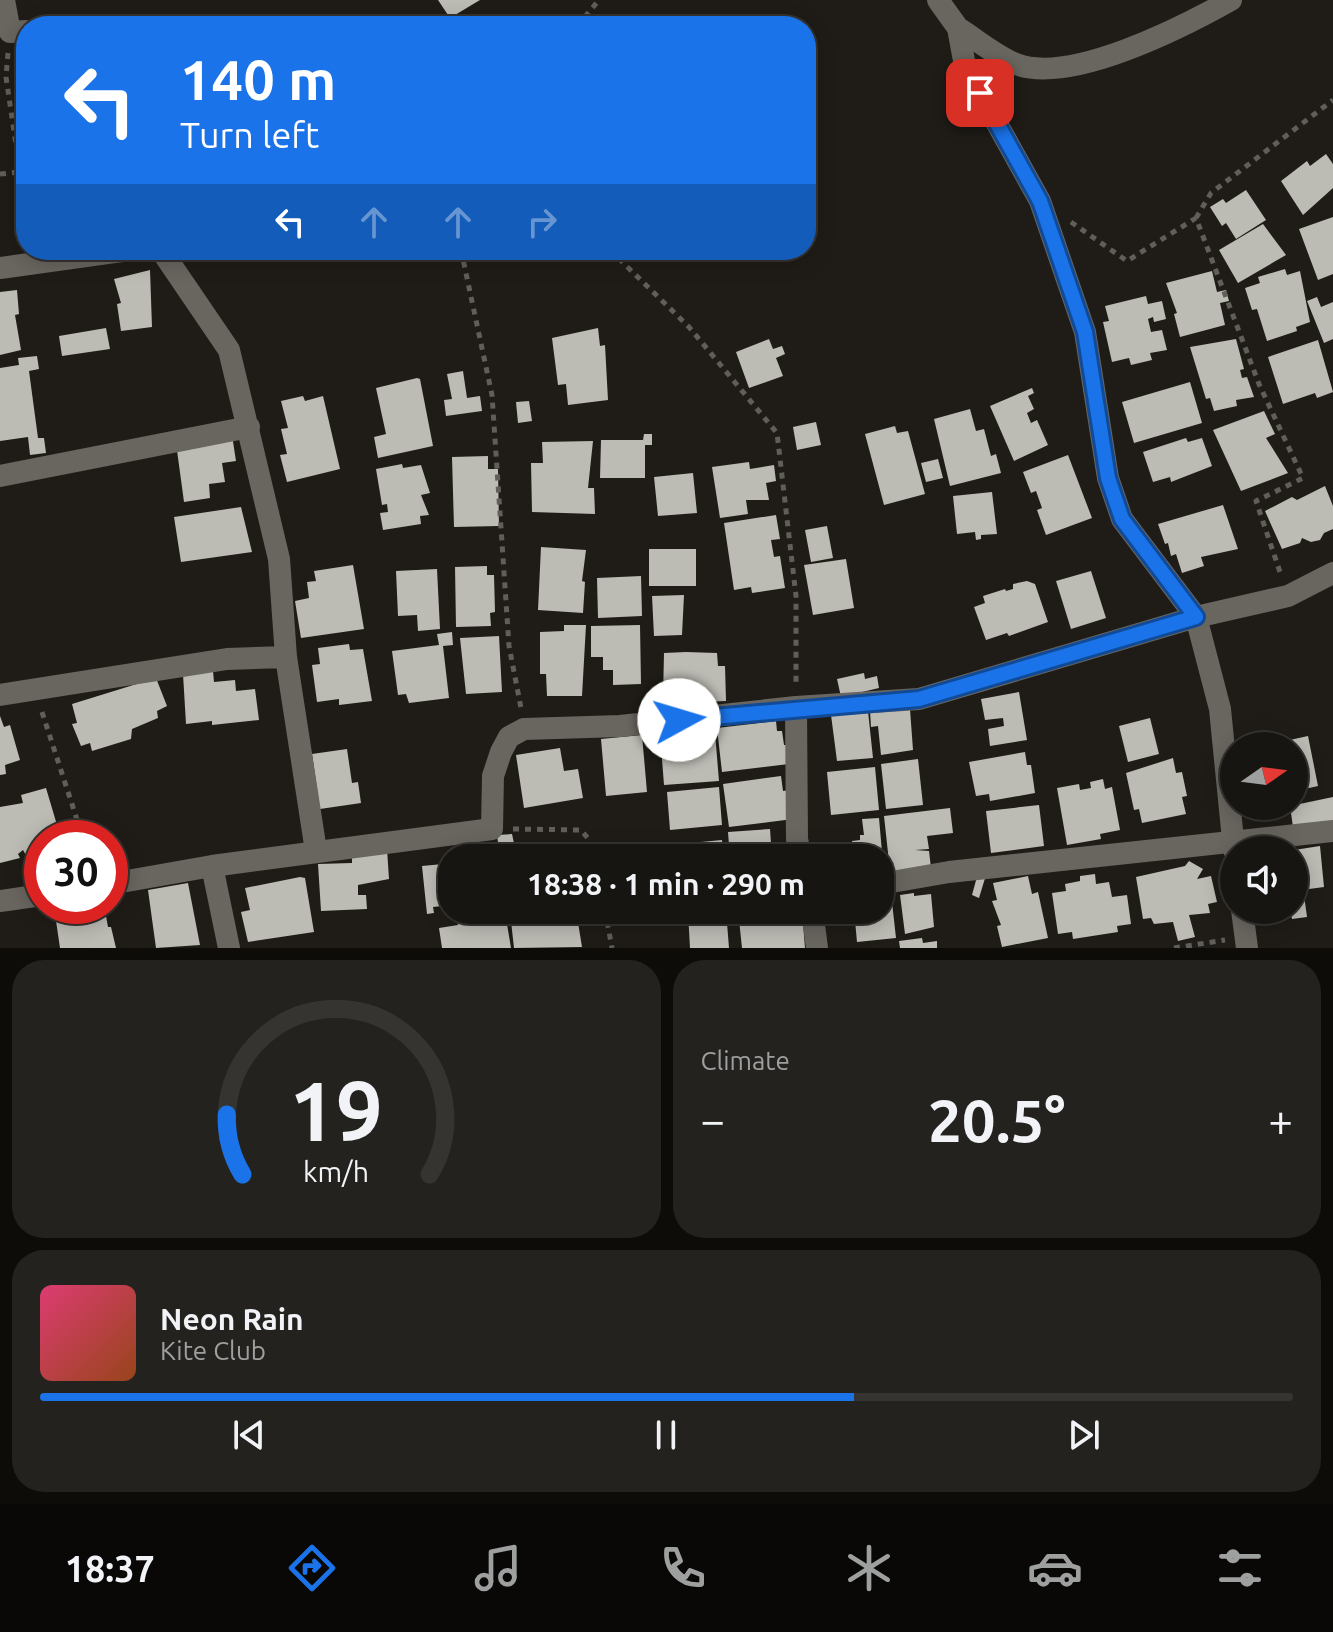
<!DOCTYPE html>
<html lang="en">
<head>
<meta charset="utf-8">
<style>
	:root { --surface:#171511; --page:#24221f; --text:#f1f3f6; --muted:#9e9f9f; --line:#363431; --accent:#1a73e8 }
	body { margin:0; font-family:Ubuntu,sans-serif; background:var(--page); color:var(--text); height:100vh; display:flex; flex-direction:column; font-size:30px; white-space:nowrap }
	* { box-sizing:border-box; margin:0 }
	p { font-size:26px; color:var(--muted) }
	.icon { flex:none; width:44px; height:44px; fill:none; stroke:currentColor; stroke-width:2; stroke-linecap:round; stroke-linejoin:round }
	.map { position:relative; height:948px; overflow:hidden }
	.side { display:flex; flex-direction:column; gap:12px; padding:12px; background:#0d0c09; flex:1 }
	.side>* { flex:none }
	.guide { position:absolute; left:16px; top:16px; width:800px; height:244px; border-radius:32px; box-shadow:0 4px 20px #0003,0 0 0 2px var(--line); background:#1a73e8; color:#fff; overflow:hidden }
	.needle { width:52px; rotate:76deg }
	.buttons { position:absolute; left:1220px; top:732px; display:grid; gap:16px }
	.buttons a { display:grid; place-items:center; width:88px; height:88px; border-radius:50%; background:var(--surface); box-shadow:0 4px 20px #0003,0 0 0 2px var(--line); font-size:40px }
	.speed { position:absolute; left:24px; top:820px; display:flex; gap:16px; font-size:40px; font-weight:700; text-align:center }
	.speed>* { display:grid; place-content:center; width:104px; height:104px; border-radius:50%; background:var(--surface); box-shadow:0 4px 20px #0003,0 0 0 2px var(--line); line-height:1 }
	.speed .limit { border:12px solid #d22; background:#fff; color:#111 }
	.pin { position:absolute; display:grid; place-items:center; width:68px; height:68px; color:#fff; margin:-34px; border-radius:16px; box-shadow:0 4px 12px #0006 }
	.me { position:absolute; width:88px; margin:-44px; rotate:84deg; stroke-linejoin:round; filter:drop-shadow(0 0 6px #0008) }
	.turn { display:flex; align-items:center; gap:28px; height:168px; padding:0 32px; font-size:36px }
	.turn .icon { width:104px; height:104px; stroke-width:2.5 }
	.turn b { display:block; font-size:56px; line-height:68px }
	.lanes { display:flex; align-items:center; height:76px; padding:0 32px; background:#0003; justify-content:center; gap:40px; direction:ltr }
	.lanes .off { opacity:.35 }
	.big { font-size:60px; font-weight:600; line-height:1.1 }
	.side .tile { flex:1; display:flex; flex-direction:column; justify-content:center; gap:12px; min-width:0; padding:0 28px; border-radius:32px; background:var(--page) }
	.side .dial { align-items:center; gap:0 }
	.dial svg { height:208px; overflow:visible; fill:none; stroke:var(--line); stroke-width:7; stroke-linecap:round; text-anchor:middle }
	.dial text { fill:var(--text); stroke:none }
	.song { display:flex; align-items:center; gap:24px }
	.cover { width:96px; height:96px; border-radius:12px; background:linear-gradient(135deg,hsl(340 70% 55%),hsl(20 70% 35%)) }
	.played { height:8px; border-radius:4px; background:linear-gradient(90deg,var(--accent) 65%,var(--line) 65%) }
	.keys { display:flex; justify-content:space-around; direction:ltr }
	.heat { display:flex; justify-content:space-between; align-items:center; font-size:44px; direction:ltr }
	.side .tiles { flex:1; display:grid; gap:12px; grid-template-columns:1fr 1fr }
	.tile:last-child { grid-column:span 2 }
	.trip { position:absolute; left:438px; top:844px; width:456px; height:80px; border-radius:32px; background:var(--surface); box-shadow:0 4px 20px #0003,0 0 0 2px var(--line); font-weight:600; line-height:80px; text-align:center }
	.tabs { display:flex; height:128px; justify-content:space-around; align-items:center; background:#090807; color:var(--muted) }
	.tabs .icon { width:56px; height:56px }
	.tabs .selected { color:var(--accent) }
	.tabs b { font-size:36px; color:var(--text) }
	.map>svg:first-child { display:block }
	.building { fill:#bcbbb4 }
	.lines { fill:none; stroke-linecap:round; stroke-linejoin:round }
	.path { stroke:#605e59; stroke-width:5; stroke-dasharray:6 6; stroke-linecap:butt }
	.street { stroke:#69655f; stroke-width:22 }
	.route-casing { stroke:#114b97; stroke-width:20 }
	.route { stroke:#1a73e8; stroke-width:14 }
</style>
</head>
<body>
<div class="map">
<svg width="1333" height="948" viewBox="0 0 1333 948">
	<rect width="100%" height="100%" fill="#1f1c17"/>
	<path class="building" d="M438,0H480L450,18Z
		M1326,154L1333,164V188L1303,215L1281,181L1307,161L1310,166Z
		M1246,190L1266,220L1236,239L1226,223L1222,226L1210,207L1223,199L1226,203Z
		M1333,217V274L1318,280L1299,229Z
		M1263,224L1286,255L1238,283L1219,250Z
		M1285,269L1287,275L1300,271L1310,322L1296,327L1297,331L1267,341L1257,309L1252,310L1245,288L1260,283L1258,277Z
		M150,270L152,327L121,331L117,304L121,303L114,279Z
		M1212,271L1217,292L1226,290L1229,301L1220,303L1225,325L1180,337L1174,314L1177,313L1166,283Z
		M17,290L19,314L15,315L21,350L0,355V292Z
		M1146,296L1148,304L1162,301L1166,319L1154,322L1153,317L1148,319L1151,332L1162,330L1167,350L1150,353L1152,360L1131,365L1129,358L1112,362L1103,322L1109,321L1105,306Z
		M1317,297L1321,307L1333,302V339L1324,343L1307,301Z
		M106,328L110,349L62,356L59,336Z
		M598,328L600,346L605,345L608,400L568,405L566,384L558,385L552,338Z
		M769,339L773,349L782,346L785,354L776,358L783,376L749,388L736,352Z
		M1236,339L1244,369L1240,370L1242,378L1247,377L1254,397L1236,400L1237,406L1214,411L1210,398L1206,399L1190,347Z
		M1318,340L1333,392L1317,398L1315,393L1283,404L1268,357Z
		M37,356L39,369L29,371L38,438H44L46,453L30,455L28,437L0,441V368L19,365L18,358Z
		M463,371L467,398L480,396L482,411L446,416L444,400L452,399L447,374Z
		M417,378L420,379L433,446L378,458L374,437L386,434L376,388Z
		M1190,382L1202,423L1134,443L1122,402Z
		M1032,388L1034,393L1028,396L1034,409L1027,413L1031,423L1037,420L1048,445L1014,461L990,406Z
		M303,396L305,401L323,396L340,469L287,482L280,455L287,454L281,429L288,428L281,401Z
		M529,401L532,421L518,423L516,402Z
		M970,409L976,431L984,429L991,456L996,454L1001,473L950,486L934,419Z
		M1264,411L1275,434L1266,438L1288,473L1241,491L1213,430Z
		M816,422L821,445L797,450L793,427Z
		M895,426L897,433L908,431L925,494L884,505L865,434Z
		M644,434H652V445H645V478H600L601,440H643Z
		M232,435L236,461L222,463L225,482L209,484L210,498L184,502L176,443Z
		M1186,438L1188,442L1202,438L1212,466L1171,482L1170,477L1153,482L1143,452Z
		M593,441L588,488H594L595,514L532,512L531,463H543L542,442Z
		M1068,455L1092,518L1046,535L1037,510L1042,508L1036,491L1031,493L1023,472Z
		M488,456V469H498L499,526L454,527L452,457Z
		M938,459L943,478L926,482L921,463Z
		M749,462L750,469L774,465L776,481L766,483L769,500H746L748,514L720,518L712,467Z
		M402,464L403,468L421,465L430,493L421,495L429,515L420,516L421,524L383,530L380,513L388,512L387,504L382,505L376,469Z
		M693,473L697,513L658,516L654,477Z
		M1325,486L1333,506V529L1324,533L1320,540L1311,542L1302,538L1300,543L1282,549L1265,511L1292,497L1297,500Z
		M992,492L997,534L981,535V539L976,540L975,532L957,534L953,496Z
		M1223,505L1238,549L1201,557L1204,566L1182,573L1176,554L1171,556L1168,543L1165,544L1158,524Z
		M241,507L252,552L181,562L174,517Z
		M776,515L780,539L771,540L774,557L780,556L785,588L752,593L751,587L734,590L724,523Z
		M827,526L833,558L811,562L805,530Z
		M541,547L586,550L582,581L585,582L583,613L538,610Z
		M649,549H696V586H649Z
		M846,559L854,608L813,615L804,565Z
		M353,565L364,629L301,638L295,601L309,598L307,582L316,581L314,571Z
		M487,566V575H494L495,612L490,613L491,626L456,627L455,567Z
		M437,569L440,629L418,631L417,615L398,616L396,571Z
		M1091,571L1106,618L1071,629L1056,581Z
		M641,576L642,616L598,618L597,578Z
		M1027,581L1035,584L1048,622L1009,636L1007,633L986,640L974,607L985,603L983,596L1005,589L1006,591L1013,589V584Z
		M684,595L682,635L654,636L652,596Z
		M564,625H586L582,696H547L546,674H540V632L564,631Z
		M640,625L641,684L613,685V670H603V657H591V626Z
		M452,632L453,645L443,646L449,698L409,703L406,694L398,695L392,651L439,645L437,634Z
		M499,636L502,692L466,694L460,638Z
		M349,644L350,650L363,649L372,701L339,705V699L317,702L312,665L320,664L318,648Z
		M686,652L717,653L718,666H725L726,701L679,703L678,697L663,698L664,653Z
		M213,671L214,682L235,680L236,691L255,689L259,720L212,725V721L186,724L183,674Z
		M864,673L865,679L877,676L879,688L841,697L837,679Z
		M156,678L167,706L157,711L158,718L132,729L131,739L92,751L90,743L81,746L72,724L77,723L72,704Z
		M1019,692L1027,740L990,746L988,729L1004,726L1003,718L985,720L981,699Z
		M910,709L913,750L881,755L878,726L871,727L870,711Z
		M868,711L873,758L837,761L831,715Z
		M0,716L4,727L10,725L20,760L5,765L6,774L0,775Z
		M1150,718L1159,754L1128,762L1119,726Z
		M776,721L777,731H782L784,745H787L789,764L722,772L717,728Z
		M684,731L685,737L715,733L719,781L664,785L660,733Z
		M642,735L647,792L606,796L601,739Z
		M1308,736L1318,786L1296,791L1294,746L1267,745Z
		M560,748L564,771L578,769L583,798L524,808L516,755Z
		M347,749L352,783L358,782L361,803L320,809L312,754Z
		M1025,752L1027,765H1031L1035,793L990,801L989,794L976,796L969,762Z
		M1173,758L1176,773L1182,772L1187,796L1182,797L1186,814L1142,823L1139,809L1134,810L1126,773Z
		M918,759L923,805L886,809L881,764Z
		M875,767L879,810L831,815L827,772Z
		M781,776L783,791L789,790L793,819L729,827L723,784Z
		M1103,779L1105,789L1112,787L1120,830L1100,834L1101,839L1067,845L1057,788L1079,784L1080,790L1091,788L1090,782Z
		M719,787L722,825L670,830L667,792Z
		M46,788L57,825L47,828L50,838H42V852L27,857L23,850L18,854L20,858L0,863V807L23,803L21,795Z
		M1333,797V828L1294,834L1290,806Z
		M1039,805L1044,846L991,853L986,811Z
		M950,808L953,833L927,836L929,849L915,850L929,851L931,868L894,872L893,862H889L884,816Z
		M879,818L882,852L854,855L852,841L860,840V835H864L862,819Z
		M770,829L772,858H730L728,832Z
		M512,834L515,848L520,844L541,843V848L573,846V858H500L497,835Z
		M722,840L724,858H681L680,844Z
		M484,843L486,858H468L467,844Z
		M667,845L668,858H626L625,848Z
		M1320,846L1324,887L1294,891V850Z
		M387,849L389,879L358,885V895H366L367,909L321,911L318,864L352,863V856Z
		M1189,861L1203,869L1197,879L1211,876L1217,902L1208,904L1210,913L1189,915L1195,937L1178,941L1173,922L1154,924L1151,918L1143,919L1136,877L1185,866Z
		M443,864L444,868L452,867V905L433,907L434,913L427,914L422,866Z
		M978,873L986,875L979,898L972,895Z
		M1095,874L1096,884L1109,882L1112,897L1127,895L1131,924L1117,926L1118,932L1073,939L1072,932L1058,934L1052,893L1066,891L1065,884L1080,881V876Z
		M1028,876L1032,894L1038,892L1048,938L1002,947L997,926L1001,925L992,901L997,900L993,883Z
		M300,877L305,878L314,932L248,942L241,912L250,910L245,888Z
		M188,883L200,945L156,948L148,890Z
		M891,893L896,938L857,942L854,910H880V895Z
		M914,893V896L931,894L934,927L905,934L900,895Z
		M1294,895H1304L1307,917L1292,919L1290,910H1294Z
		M100,906L102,917L106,916L108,927H111L116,948H60L55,914L68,911V907Z
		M521,910H576L582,947L514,948L510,912Z
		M726,910L729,948H690L688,913Z
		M738,910L802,911L805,948H742Z
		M505,912L511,948H442L439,928L458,925L457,920Z
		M922,938L923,943L937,941V948H900L899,941Z"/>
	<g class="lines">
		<path class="path" d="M577,26L599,0
			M8,53L6,77L26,213
			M0,174L21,172
			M1196,218L1211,193L1333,100
			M1071,222L1127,261L1196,218L1259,384L1303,478L1256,501L1281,575
			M461,250L492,395L509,646L521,708
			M610,250L689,327L777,433L796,596V686
			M42,712L83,838
			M513,829L581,830L591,842L594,858
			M605,910L612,948
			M1174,948L1225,940"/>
		<path class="street" d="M4,0L10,32L26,31
			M938,0L958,28L965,66L1040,201L1085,332L1108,478L1122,519L1196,617L1220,709L1234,850
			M958,28C976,39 996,56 1016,64C1070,85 1183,27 1231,0
			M161,250L229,350L279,559L286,657L316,851
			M0,268L129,250
			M0,476L249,427
			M0,695L227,659L286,657
			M796,707L797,839L801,858
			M212,866L229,948
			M110,884L212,866L492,829L493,776L501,752L509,737L524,729L620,726L796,707L919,699L1196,617L1288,596L1333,573
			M880,884L949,872L1333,831
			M0,901L42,895
			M812,910L817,948
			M1242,910L1247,948"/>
	</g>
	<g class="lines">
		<defs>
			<path id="route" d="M679,720L919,699L1196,617L1122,519L1108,478L1085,332L1040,201L980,93"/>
		</defs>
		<use href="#route" class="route-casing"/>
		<use href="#route" class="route"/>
	</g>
</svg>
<div class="buttons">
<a><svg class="needle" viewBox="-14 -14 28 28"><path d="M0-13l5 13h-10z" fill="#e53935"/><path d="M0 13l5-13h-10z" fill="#9e9f9f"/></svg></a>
<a><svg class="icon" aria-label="sound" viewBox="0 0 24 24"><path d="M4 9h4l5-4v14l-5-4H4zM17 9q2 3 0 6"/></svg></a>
</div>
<div class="speed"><div class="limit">30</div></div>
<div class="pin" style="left:980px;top:93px;background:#d93025"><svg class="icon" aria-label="arrive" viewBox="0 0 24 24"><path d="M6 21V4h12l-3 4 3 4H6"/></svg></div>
<svg class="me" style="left:679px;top:720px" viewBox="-20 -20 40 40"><circle r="19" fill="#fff"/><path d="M0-13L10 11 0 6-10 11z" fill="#1a73e8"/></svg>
<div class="trip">18:38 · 1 min · 290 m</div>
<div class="guide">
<div class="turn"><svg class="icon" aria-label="left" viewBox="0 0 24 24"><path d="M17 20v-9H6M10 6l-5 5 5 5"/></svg><div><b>140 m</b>Turn left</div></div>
<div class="lanes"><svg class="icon" aria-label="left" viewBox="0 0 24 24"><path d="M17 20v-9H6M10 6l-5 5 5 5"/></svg><svg class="icon off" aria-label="ahead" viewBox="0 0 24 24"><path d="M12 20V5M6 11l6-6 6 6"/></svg><svg class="icon off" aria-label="ahead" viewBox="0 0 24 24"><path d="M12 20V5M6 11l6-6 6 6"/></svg><svg class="icon off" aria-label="right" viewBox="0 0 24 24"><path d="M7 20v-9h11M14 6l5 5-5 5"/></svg></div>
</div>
</div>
<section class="side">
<div class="tiles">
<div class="tile dial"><svg viewBox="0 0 100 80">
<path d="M14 69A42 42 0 1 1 86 69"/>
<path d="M14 69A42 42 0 0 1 8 46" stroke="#1a73e8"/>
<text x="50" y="56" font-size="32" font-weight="700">19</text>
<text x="50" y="72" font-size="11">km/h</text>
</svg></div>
<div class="tile"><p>Climate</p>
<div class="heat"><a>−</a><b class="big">20.5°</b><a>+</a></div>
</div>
<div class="tile">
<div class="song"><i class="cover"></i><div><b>Neon Rain</b><p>Kite Club</p></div></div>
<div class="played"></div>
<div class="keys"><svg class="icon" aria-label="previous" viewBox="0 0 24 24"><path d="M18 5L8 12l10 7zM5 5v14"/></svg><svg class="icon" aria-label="pause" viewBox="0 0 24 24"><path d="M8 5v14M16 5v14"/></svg><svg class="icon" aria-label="next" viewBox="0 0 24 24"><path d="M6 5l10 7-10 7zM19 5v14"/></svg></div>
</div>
</div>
</section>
<nav class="tabs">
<b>18:37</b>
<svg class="icon selected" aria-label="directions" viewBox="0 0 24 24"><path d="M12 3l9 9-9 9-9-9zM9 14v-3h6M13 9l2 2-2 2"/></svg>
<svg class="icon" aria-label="music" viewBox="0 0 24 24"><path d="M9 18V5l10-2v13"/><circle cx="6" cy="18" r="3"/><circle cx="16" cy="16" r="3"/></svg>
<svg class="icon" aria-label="phone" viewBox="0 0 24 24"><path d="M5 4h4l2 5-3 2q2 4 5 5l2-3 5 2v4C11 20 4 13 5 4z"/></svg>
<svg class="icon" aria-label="climate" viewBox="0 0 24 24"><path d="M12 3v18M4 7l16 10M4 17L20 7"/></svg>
<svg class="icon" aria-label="car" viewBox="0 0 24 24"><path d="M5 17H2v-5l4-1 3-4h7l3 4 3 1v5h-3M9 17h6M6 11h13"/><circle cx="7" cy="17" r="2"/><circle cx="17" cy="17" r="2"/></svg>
<svg class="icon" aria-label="filters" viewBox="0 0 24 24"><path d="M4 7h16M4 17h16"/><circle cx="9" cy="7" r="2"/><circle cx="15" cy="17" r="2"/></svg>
</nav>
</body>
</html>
